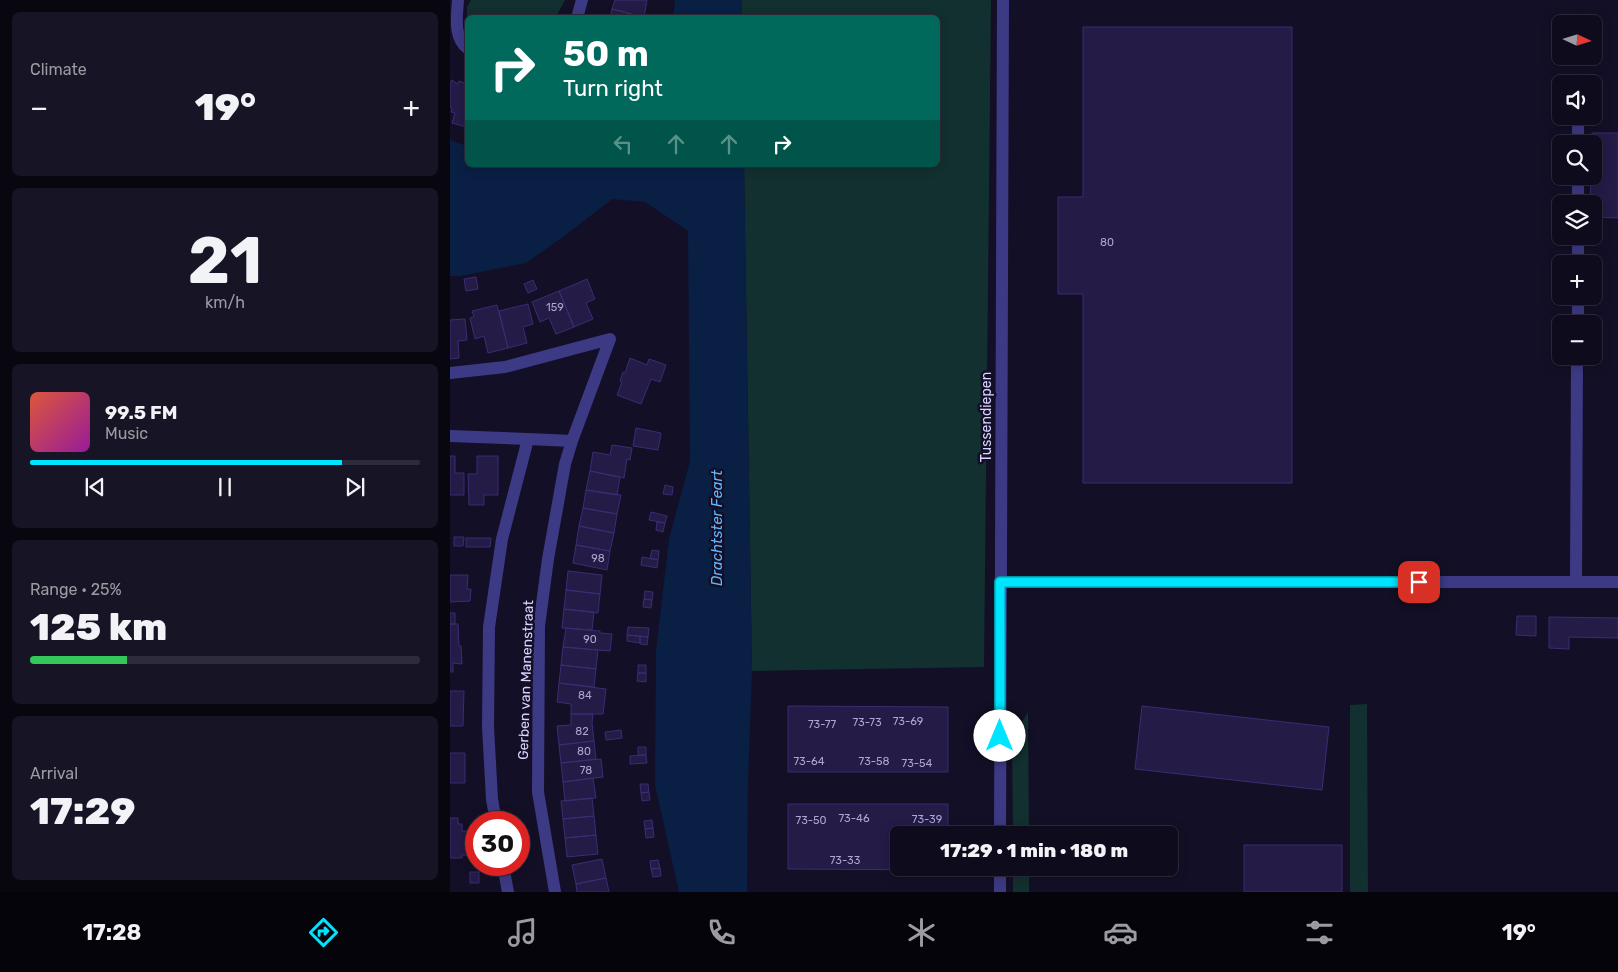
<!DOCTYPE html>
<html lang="en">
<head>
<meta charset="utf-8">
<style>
	:root { --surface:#0e0b1c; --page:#171425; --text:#f1f3f6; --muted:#9b9ba3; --line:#2e2b3b; --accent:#00e5ff }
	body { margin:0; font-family:Rubik,sans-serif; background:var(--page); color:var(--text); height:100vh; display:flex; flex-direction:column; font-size:19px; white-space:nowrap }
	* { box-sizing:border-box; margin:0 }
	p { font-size:16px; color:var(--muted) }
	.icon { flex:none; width:28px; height:28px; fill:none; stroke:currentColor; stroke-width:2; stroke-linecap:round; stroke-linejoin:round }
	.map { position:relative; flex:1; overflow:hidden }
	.details { display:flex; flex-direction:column; gap:12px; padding:12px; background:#08060f; width:450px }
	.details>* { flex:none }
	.banner { position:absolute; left:15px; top:15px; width:475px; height:152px; border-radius:8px; box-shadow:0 2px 12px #0003,0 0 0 1px var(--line); background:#00695c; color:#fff; overflow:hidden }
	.needle { width:32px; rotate:94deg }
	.tools { position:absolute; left:1102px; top:15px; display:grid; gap:10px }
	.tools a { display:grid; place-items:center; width:50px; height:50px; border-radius:8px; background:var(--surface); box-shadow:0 2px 12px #0003,0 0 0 1px var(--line); font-size:25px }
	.speed { position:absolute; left:15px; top:811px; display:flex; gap:10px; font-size:25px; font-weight:700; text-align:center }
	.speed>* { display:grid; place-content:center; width:65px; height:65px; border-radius:50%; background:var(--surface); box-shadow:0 2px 12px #0003,0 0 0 1px var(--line); line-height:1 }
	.speed .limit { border:8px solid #d22; background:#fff; color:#111 }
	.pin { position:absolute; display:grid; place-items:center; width:42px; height:42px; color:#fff; margin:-21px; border-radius:10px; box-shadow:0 2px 8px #0006 }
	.me { position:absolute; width:55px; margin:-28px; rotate:0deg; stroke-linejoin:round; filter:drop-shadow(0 0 4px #0008) }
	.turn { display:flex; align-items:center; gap:18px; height:105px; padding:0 15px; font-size:22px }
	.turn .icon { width:65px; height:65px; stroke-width:2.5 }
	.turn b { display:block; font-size:35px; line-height:42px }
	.lanes { display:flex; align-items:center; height:48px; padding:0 15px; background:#0003; justify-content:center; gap:25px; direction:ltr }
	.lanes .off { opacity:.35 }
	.big { font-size:38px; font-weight:800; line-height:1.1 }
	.details .tile { flex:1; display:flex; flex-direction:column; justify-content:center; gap:8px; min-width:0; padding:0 18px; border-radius:8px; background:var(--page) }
	.details .dial { align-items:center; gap:0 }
	.dial b { font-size:65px; line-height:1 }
	.song { display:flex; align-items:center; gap:15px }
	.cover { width:60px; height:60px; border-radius:8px; background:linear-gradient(135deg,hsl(10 70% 55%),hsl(300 70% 35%)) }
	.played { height:5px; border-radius:2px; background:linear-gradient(90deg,var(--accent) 80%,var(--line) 80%) }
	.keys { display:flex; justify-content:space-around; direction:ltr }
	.heat { display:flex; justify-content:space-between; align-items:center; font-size:28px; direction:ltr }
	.charge { height:8px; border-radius:4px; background:linear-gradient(90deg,#34c759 25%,var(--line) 0) }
	.trip { position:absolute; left:440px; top:826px; width:288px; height:50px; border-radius:8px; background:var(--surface); box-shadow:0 2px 12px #0003,0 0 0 1px var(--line); font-weight:800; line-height:50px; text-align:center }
	.tab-bar { display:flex; height:80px; justify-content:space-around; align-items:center; background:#06040b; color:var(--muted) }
	.tab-bar .icon { width:35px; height:35px }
	.tab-bar .on { color:var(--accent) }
	.tab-bar b { font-size:22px; color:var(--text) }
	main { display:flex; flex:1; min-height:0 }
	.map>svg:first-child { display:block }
	.green { fill:#12302f }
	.water { fill:#0a1f44 }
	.building { fill:#241b47; stroke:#3b2d73 }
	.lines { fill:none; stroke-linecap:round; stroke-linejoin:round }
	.service { stroke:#3d3a85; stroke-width:12 }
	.minor { stroke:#3d3a85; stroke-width:12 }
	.route-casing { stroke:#0095a6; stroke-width:12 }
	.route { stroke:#00e5ff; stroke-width:9 }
	.labels { text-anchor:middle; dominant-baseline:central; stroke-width:5; stroke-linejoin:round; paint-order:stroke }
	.number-label { font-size:11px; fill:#aca6d1 }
	.street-label { font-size:14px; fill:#d9d4ff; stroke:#130f26 }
	.water-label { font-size:15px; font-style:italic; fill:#62b6ff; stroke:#130f26 }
</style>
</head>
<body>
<main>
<section class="details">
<div class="tile"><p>Climate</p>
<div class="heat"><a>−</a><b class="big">19°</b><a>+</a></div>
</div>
<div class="tile dial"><b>21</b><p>km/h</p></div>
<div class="tile">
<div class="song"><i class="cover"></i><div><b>99.5 FM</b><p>Music</p></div></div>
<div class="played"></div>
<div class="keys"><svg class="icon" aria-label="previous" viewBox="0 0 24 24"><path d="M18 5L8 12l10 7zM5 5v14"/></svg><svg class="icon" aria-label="pause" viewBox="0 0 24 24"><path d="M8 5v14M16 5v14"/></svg><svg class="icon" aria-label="next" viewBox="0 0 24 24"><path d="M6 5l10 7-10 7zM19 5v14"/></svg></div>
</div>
<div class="tile"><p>Range · 25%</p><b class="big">125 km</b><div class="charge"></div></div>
<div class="tile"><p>Arrival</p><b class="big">17:29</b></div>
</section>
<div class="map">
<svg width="1168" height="892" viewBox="0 0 1168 892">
	<rect width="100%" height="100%" fill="#130f26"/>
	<path class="green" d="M21,0H115L106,17L18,18L17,28V7Z
		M292,0H541L534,667L302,671L294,165H488V18H292Z
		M917,704L918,892H900V705Z
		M578,712L579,835H563L562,738Z
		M563,868H579V892H563Z"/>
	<path class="water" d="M225,0H292V17H223Z
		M0,140L17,146L18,165H294L302,671L298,781L297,892H229L205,785L206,651L219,539L240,461L238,231L195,202L162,199L117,234L76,263L10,276H0Z"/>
	<path class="building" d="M165,0H197L194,17L162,9Z
		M162,9L193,17V18H160Z
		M633,27H842V483H633V294H608V197H633Z
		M2,80L8,84L9,81L18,84L17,127L2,123L5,113L1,112L2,108L0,107V83Z
		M1142,133H1168V218L1144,217V204H1140L1141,176H1144V144H1141Z
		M26,277L28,289L16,291L14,279Z
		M137,279L145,299L136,303L143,319L124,327L109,291Z
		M83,280L87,289L78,293L74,284Z
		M109,291L124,327L106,334L99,318L90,322L82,302Z
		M78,304L83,324L73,327L77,343L58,348L49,311Z
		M47,305L58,348L38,353L34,336L25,339L20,318L24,317L22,311Z
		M15,319L17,340L8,341L9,358L0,359V320Z
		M180,358L197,365L199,359L216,365L210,382L201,379L191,404L167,395L172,382L170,381L173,372L175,373Z
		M186,428L211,433L208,450L183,446Z
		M162,445L182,448L180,460L177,459L174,478L140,471L143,452L160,455Z
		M0,456H5V473H14V495H0Z
		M27,456H48V495H34V505H19L18,474H27Z
		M140,471L170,477L167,495L136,490Z
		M215,485L223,487L222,495L213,494Z
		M136,490L171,495L167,514L133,508Z
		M133,508L167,514L164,533L129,526Z
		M201,512L217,516L215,523L199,520Z
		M207,522L215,523L213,532L206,530Z
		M129,526L164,533L160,551L126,545Z
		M4,537H14L13,546H4Z
		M16,538H41L40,547H16Z
		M126,545L160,551L157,570L123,563Z
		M202,550L209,551L208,560L200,558Z
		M192,557L208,560L207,568L191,565Z
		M118,571L152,575L150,594L116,590Z
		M0,575H18L17,589H21L20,601L0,602Z
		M116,590L150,594L148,613L114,609Z
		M195,591L203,592L202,600L194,599Z
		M194,599L202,600L201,608L193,607Z
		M114,609L144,612L142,630L112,628Z
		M0,613H5V624H0Z
		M1067,616H1086V636L1066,635Z
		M1099,617L1168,618V638L1119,637V649L1099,648Z
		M0,624H8L9,646H11L12,664L3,663V672H0Z
		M178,627L199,628L198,637L177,635Z
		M116,628L150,631V633L162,634L160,651L113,647Z
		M177,635L190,636V643L177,641Z
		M190,636L198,637L197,645L190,644Z
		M113,647L148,650L146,669L111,665Z
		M111,665L146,669L144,687L109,683Z
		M188,665H196V673H188Z
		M188,673H196V682L187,681Z
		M109,683L156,689L153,714H121V704L107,702Z
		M0,691H14L13,726H0Z
		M338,706L498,707V772H338Z
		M692,706L879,727L872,790L685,769Z
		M121,714H143L142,723L144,741L109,745L107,726L121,725Z
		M171,730L172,738L156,740L155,732Z
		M144,741L146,759L111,763L109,745Z
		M188,747H196V755H188Z
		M0,753H15V783H0Z
		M196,755L197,763L180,764V756Z
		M151,759L153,777L113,782L111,763Z
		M143,778L146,798L115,801L113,782Z
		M190,784H198L199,792L191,793Z
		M199,792L200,800L192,801L191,793Z
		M142,798L144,816L113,819L111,801Z
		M338,804H498V831H503V835H449V868H498V870L338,869Z
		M144,816L146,835L115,838L113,819Z
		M0,818H8V824H12V831H19V855H12V858H0Z
		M202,820L203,828L195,829L194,821Z
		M203,828L204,837L196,838L195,829Z
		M146,835L148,854L117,857L115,838Z
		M794,845H892V892H794Z
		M152,859L156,878L126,884L122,865Z
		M208,860L210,868L201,869L200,861Z
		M210,868L211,876L203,877L201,869Z
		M20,872H29V883H20Z
		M156,878L159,892H127L126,884Z"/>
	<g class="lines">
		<path class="service" d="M1128,144V116
			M1128,204V176
			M1128,264V236
			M1128,324V296
			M550,582H1168
			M1126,582L1127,356"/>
		<path class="minor" d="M8,0C7,17 3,37 18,49
			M127,18L132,0
			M0,373L55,367L160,339L122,441L115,464L98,559L89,626L88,792L105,892
			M0,436L78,439L52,539L39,627L38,727L42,799L46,822
			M78,439L122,441
			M550,835L553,0
			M53,865L58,892
			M550,868V892"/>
	</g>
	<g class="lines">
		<defs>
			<path id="route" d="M550,736V582H969"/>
		</defs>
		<use href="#route" class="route-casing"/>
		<use href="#route" class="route"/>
	</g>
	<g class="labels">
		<g class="number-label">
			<text x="657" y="242">80</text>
			<text x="105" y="307">159</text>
			<text x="148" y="558">98</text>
			<text x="140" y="639">90</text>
			<text x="135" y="695">84</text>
			<text x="458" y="721">73-69</text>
			<text x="417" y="722">73-73</text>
			<text x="372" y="724">73-77</text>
			<text x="132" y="731">82</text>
			<text x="134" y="751">80</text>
			<text x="359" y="761">73-64</text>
			<text x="424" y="761">73-58</text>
			<text x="467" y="763">73-54</text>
			<text x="136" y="770">78</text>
			<text x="404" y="818">73-46</text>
			<text x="477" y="819">73-39</text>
			<text x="361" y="820">73-50</text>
			<text x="395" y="860">73-33</text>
		</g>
		<g class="street-label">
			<text transform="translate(536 417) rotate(-90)">Tussendiepen</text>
			<text transform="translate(76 680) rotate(-88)">Gerben van Manenstraat</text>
		</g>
		<g class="water-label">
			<text transform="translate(267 528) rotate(-90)">Drachtster Feart</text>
		</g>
	</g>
</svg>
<div class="tools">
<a><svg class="needle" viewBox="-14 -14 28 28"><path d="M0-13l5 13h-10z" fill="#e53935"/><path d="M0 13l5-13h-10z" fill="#9b9ba3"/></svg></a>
<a><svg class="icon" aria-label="sound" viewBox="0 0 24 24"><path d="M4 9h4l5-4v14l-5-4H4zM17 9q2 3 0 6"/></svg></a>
<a><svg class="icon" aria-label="search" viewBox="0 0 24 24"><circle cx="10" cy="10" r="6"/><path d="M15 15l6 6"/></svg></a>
<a><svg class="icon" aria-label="layers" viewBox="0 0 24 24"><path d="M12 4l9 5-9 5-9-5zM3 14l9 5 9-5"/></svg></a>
<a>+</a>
<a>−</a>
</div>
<div class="speed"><div class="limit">30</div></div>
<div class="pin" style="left:969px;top:582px;background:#d93025"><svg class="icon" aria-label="arrive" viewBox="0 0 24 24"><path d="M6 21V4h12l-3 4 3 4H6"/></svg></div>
<svg class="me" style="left:550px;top:736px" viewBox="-20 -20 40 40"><circle r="19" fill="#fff"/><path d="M0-13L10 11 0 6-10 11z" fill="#00e5ff"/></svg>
<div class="trip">17:29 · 1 min · 180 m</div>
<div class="banner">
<div class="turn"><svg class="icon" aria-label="right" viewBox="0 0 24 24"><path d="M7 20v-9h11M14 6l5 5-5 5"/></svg><div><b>50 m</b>Turn right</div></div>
<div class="lanes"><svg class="icon off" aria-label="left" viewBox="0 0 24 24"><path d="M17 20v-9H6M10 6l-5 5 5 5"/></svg><svg class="icon off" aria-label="ahead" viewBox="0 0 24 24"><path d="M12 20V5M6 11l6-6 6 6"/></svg><svg class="icon off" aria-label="ahead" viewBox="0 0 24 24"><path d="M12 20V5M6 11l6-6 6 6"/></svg><svg class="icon" aria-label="right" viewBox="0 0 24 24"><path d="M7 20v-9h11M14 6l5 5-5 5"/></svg></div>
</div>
</div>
</main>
<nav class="tab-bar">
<b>17:28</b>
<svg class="icon on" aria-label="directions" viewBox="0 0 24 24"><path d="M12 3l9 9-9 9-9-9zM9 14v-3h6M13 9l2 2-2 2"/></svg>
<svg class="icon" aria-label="music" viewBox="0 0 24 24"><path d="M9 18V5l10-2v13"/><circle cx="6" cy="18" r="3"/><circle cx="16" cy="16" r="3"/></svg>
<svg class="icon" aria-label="phone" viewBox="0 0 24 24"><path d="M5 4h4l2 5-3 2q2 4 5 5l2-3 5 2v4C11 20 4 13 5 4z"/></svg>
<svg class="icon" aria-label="climate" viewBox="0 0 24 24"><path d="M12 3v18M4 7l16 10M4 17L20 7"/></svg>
<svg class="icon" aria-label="car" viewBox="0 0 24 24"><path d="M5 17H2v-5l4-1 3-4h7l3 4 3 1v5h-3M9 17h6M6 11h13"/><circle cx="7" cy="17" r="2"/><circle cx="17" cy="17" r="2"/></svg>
<svg class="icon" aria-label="filters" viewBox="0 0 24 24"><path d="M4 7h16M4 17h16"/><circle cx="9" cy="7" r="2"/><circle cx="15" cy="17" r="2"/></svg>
<b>19°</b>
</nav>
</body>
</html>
